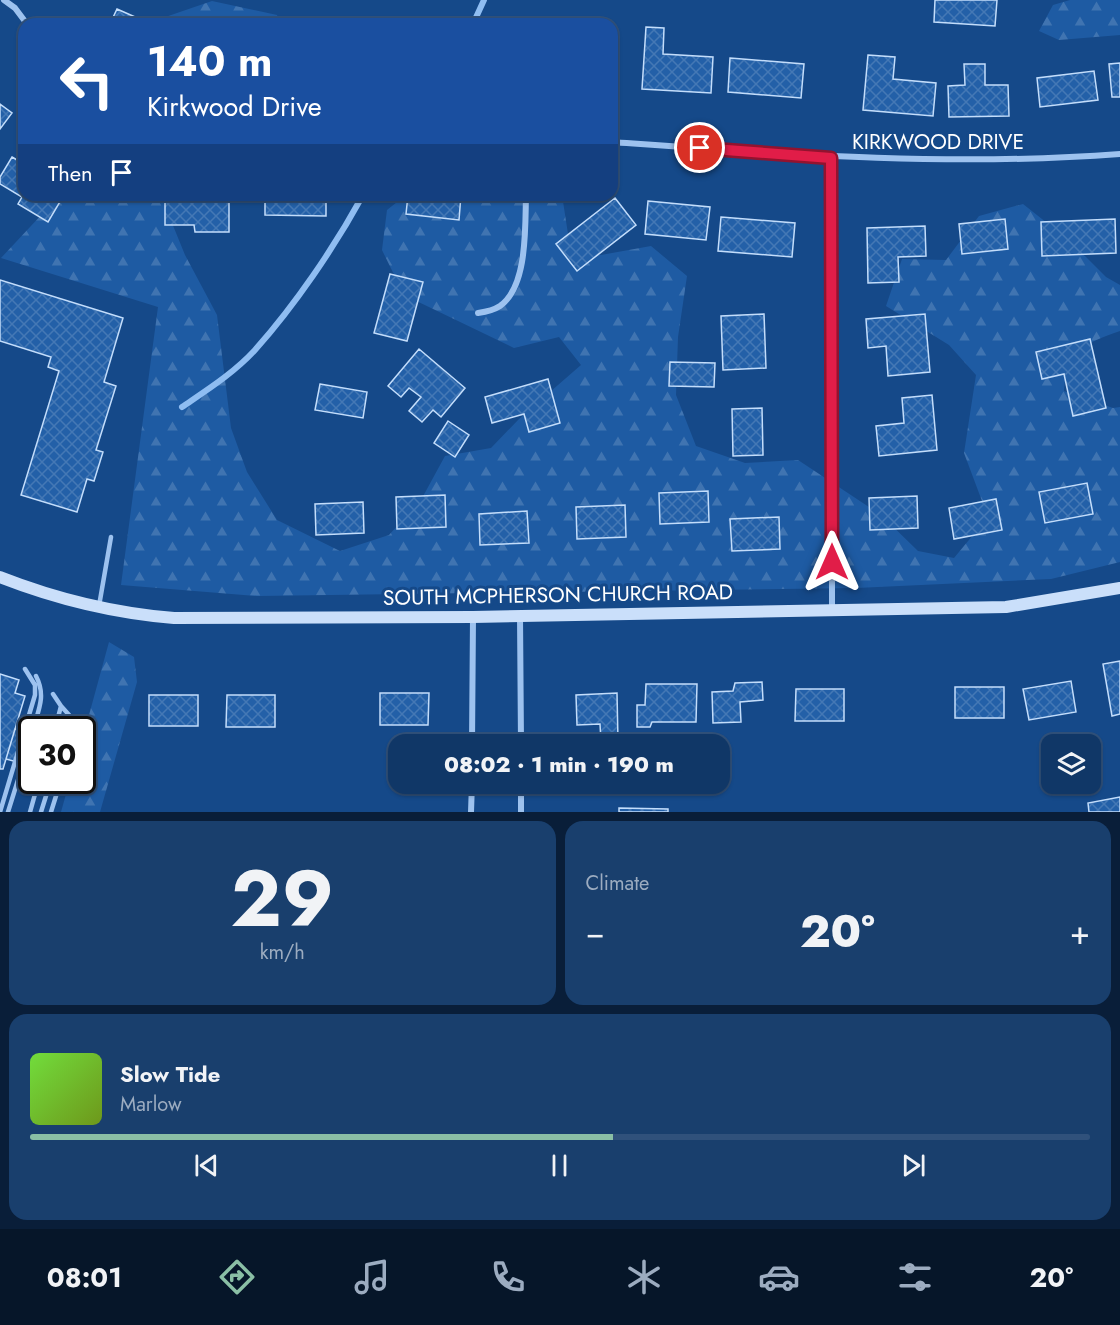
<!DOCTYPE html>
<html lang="en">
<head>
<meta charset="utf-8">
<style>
	:root { --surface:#103767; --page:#193f6d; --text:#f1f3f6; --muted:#9cacc0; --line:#30517b; --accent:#8abfa5 }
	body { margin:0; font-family:Jost,sans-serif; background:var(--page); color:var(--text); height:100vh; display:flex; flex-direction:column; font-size:22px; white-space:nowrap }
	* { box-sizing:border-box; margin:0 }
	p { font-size:20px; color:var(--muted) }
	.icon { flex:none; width:33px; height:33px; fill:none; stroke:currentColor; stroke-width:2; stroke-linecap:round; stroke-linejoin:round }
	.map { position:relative; height:812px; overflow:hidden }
	.drawer { display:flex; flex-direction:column; gap:9px; padding:9px; background:#091e39; flex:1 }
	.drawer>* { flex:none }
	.hud { position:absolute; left:18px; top:18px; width:600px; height:183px; border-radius:18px; box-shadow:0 2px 4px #0004,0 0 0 2px var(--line); background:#1a4fa0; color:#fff; overflow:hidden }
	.controls { position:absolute; left:1041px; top:734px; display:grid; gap:12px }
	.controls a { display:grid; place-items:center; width:60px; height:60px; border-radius:12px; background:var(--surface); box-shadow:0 2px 4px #0004,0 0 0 2px var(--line); font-size:30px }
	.speed { position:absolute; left:18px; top:716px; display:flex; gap:12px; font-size:30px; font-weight:700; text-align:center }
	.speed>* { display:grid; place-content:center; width:78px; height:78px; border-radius:50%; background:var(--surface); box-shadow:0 2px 4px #0004,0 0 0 2px var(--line); line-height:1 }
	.speed .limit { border:3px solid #111; border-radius:9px; background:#fff; color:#111 }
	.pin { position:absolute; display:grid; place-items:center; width:51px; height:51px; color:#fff; margin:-26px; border:3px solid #fff; border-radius:50%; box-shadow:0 2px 6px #0007 }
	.me { position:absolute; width:66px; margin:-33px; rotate:0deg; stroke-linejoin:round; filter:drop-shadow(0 0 4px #0008) }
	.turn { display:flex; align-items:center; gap:21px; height:126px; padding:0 30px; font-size:27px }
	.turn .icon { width:78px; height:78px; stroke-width:2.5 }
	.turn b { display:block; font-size:42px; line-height:51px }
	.then { display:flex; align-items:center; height:57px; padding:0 30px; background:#0003; gap:12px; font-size:22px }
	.big { font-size:45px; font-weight:800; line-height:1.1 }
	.drawer .widget { flex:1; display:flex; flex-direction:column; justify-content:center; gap:9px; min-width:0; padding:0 21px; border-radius:18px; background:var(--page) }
	.drawer .dial { align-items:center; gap:0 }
	.dial b { font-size:78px; line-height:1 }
	.song { display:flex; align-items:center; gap:18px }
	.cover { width:72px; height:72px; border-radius:9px; background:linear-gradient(135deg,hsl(100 70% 55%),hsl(80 70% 35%)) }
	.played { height:6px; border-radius:3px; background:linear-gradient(90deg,var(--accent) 55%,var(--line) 55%) }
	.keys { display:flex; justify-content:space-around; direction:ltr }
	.heat { display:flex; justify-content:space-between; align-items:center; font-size:33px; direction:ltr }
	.drawer .tiles { flex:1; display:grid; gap:9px; grid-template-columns:1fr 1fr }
	.widget:last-child { grid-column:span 2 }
	.trip { position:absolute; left:388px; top:734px; width:342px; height:60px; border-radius:18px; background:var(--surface); box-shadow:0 2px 4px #0004,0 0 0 2px var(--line); font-weight:800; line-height:60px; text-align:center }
	.dock { display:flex; height:96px; justify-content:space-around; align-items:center; background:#061629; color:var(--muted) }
	.dock .icon { width:42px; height:42px }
	.dock .selected { color:var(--accent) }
	.dock b { font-size:27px; color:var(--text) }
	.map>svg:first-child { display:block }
	.forest { fill:url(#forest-firs) }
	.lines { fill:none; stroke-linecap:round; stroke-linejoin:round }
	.stream { stroke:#8fbdf2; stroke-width:6 }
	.building { fill:url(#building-cross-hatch); stroke:#c3ddfb; stroke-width:1.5 }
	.service { stroke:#9dc2ef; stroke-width:4.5 }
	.minor { stroke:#9dc2ef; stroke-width:6 }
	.secondary { stroke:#cadffa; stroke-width:12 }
	.route-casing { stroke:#92132f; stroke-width:15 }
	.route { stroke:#e11d48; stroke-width:10 }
	.labels { text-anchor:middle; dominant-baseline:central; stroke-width:6; stroke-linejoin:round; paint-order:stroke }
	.street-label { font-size:21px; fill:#fff; stroke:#154989 }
</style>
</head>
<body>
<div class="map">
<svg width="1120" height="812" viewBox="0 0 1120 812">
	<defs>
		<pattern id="forest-firs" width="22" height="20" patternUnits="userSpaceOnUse" patternTransform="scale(1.5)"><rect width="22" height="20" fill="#1e5ba3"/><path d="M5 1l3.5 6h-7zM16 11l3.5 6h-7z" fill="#4074b1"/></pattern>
		<pattern id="building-cross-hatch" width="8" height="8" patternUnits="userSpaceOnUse" patternTransform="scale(1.5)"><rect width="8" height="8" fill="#2360a8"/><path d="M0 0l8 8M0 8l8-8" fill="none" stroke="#4478b5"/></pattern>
	</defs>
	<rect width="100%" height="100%" fill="#154989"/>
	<path class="forest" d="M1070,0H1120V35L1059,40L1039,31L1053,5Z
		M212,1L277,15L280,24H145Z
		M60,195H164L163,201L185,255L217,315L231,428L247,472L277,520L340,551L389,535L421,500L445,456L491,448L519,419L581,365L559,337L514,348L404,295L382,250L387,210L406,195H562L570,247L601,255L651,246L687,276L678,337L676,395L696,446L745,463L798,460L881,515L918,551L954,558L988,517L964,453L976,375L949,345L886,306L902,259L946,260L979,216L1023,204L1071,242L1106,277L1120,285V331C1084,344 1067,349 1064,391L1113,408L1120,407V562L1051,579L856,588L257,596L121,585L158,307L1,258Z
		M109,642L134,657L137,682L100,812H61L70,780H82L83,737Z"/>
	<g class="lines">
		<path class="stream" d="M473,24L484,0
			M182,407C207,390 234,373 255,350C295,305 334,248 363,195"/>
	</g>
	<path class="building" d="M935,0H997L995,26L934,22Z
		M117,9L151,24H110Z
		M646,27L664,28L663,54L713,57L711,93L642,89Z
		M612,54V70H619L617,99H612Z
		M868,55L895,57L893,79L936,83L933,116L863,110Z
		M730,58L804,64L801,98L728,92Z
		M1120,63V97H1112L1109,64Z
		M964,64H985V85H1008L1009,116L949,117L948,86L965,85Z
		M1094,71L1098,100L1040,107L1037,78Z
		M0,104L12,113L0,129Z
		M12,157L24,164V195H64L48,222L18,204L22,197L0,184V177Z
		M165,195H229V232H195L194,225H165Z
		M265,195H326V216L265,215Z
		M408,195H461L459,220L406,214Z
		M615,198L636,225L577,271L556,244Z
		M648,201L710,207L706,240L645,234Z
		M721,217L795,223L792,257L718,251Z
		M1005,219L1008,249L962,254L959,224Z
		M1115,219L1116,253L1042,256L1041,222Z
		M925,226L926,256L898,257L899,282L868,283L867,228Z
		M390,274L423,282L407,341L374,333Z
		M0,280L123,318L104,382L116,386L96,450L103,452L94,481L87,479L77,512L21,495L59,371L48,367L51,357L0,341Z
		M764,314L766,368L723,370L721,316Z
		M925,314L930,372L888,376L886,346L868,348L866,319Z
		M1090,339L1106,408L1073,416L1064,374L1042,379L1036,352Z
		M419,349L465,388L441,417L433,410L422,422L409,411L421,397L409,388L401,397L388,386Z
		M670,362L715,363L714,387L669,386Z
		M548,379L560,423L529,432L524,414L492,423L485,397Z
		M320,384L367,392L363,418L315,410Z
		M932,395L937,450L879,456L876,426L904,423L902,398Z
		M762,408L763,455L733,456L732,409Z
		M448,421L469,435L455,457L434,443Z
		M1087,483L1093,514L1045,523L1039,492Z
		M708,491L709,522L660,524L659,493Z
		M445,495L446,527L397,529L396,497Z
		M917,496L918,528L870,530L869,498Z
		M996,499L1002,530L954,539L949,508Z
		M363,502L364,533L316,535L315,504Z
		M625,505L626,537L577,539L576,507Z
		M527,511L529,543L480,545L479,514Z
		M779,517L780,549L732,551L730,519Z
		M1120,661V714L1112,716L1103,664Z
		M0,674L19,680L15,693L25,696L3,769H0Z
		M1071,681L1076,712L1029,720L1023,689Z
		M762,682L763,700L740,702L741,722L713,723L712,692L733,691L735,683Z
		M646,684H697L696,722H652L650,727H637V705H645Z
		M955,687H1004V718H955Z
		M796,689H844V721H795Z
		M380,693H429L428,725H380Z
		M617,693L618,741L601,742L600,724L577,725L576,695Z
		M149,695H198V726H149Z
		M227,695H275V727H226Z
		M15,729L32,734V766L6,759Z
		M1120,797V812H1089L1088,803Z
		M619,808L668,809V812H619Z"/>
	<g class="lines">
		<path class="service" d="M99,606L111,537
			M53,694L61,706L55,729
			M61,706L70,716L67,729
			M70,716L80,724L78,729
			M33,729C39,709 46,695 36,676
			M0,812L35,695V685L25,669
			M8,812L32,735
			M30,812L39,780
			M41,812L51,780
			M51,812L61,780"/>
		<path class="minor" d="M4,0L15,8L27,24
			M612,142C782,154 950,167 1120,154
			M832,158V609
			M478,313C485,312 494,310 500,306C528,286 525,226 526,195
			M520,616L521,744
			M472,744L473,617
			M521,783V812
			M471,812L472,783"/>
		<path class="secondary" d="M0,577C56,599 114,613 174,618L473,617L1006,607L1120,588"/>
	</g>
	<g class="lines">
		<defs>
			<path id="route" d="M700,148L831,158L832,562"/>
		</defs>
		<use href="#route" class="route-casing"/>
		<use href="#route" class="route"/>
	</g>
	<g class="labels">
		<g class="street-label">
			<text x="938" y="142">KIRKWOOD DRIVE</text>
			<text transform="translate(558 595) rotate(-1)">SOUTH MCPHERSON CHURCH ROAD</text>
		</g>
	</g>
</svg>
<div class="controls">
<a><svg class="icon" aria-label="layers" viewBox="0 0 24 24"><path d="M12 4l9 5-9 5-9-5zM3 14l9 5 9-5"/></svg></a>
</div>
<div class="speed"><div class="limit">30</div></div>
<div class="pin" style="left:700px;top:148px;background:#d93025"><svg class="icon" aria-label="arrive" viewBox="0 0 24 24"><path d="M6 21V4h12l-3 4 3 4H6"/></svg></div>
<svg class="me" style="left:832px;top:562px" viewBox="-20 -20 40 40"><path d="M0-17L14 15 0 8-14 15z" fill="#e11d48" stroke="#fff" stroke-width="4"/></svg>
<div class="trip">08:02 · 1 min · 190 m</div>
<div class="hud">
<div class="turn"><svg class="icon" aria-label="left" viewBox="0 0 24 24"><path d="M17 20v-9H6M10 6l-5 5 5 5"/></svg><div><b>140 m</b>Kirkwood Drive</div></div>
<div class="then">Then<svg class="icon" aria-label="arrive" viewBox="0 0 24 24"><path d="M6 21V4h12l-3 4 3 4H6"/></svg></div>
</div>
</div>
<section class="drawer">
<div class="tiles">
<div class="widget dial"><b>29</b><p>km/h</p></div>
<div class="widget"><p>Climate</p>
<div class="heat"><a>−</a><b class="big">20°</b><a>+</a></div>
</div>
<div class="widget">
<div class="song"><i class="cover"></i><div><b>Slow Tide</b><p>Marlow</p></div></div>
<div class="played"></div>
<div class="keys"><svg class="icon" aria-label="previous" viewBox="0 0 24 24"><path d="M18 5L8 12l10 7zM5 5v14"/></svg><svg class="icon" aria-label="pause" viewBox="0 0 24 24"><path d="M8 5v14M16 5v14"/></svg><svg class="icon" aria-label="next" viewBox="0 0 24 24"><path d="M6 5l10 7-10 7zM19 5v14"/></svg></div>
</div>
</div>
</section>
<nav class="dock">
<b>08:01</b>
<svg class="icon selected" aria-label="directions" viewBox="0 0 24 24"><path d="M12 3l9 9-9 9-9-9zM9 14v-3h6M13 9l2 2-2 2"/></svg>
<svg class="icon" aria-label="music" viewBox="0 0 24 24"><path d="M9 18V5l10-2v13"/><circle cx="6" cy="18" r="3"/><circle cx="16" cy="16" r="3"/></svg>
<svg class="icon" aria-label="phone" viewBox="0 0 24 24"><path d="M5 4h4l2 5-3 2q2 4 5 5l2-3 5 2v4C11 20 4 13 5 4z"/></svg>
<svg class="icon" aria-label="climate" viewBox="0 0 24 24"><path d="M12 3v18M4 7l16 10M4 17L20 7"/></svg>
<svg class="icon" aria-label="car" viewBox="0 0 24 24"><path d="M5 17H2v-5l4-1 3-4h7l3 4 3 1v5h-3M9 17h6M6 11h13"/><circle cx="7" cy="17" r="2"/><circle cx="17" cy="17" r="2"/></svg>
<svg class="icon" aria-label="filters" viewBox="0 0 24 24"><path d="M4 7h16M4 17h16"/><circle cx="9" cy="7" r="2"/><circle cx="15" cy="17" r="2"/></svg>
<b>20°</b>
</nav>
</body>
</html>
